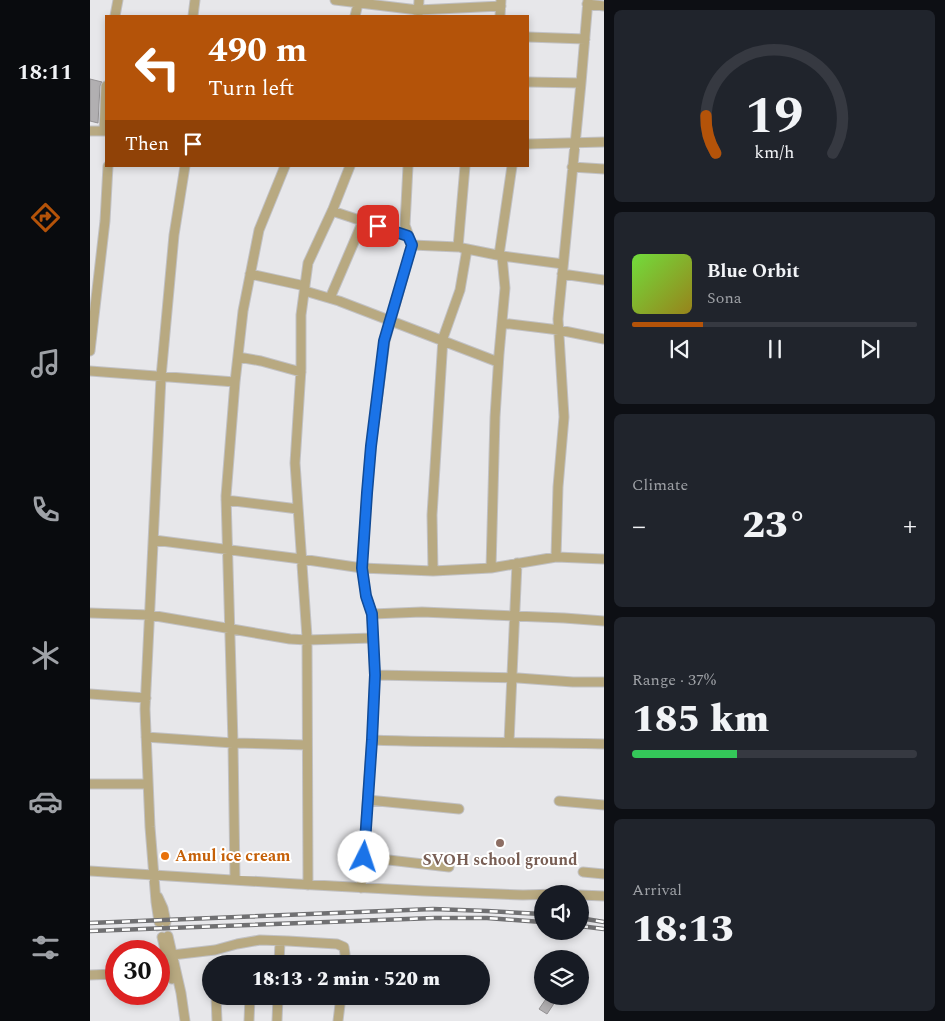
<!DOCTYPE html>
<html lang="en">
<head>
<meta charset="utf-8">
<style>
	:root { --surface:#171b24; --page:#20242c; --text:#f1f3f6; --muted:#9ea1a6; --line:#363941; --accent:#b45309 }
	body { margin:0; font-family:Spectral,serif; background:var(--page); color:var(--text); height:100vh; display:flex; flex-direction:column; font-size:19px; white-space:nowrap }
	* { box-sizing:border-box; margin:0 }
	p { font-size:16px; color:var(--muted) }
	.icon { flex:none; width:28px; height:28px; fill:none; stroke:currentColor; stroke-width:2; stroke-linecap:round; stroke-linejoin:round }
	.map { position:relative; flex:1; overflow:hidden }
	.drawer { display:flex; flex-direction:column; gap:10px; padding:10px; background:#0d0f14; width:341px }
	.drawer>* { flex:none }
	.guide { position:absolute; left:15px; top:15px; width:424px; height:152px; border-radius:0px; box-shadow:0 2px 8px #0003; background:#b45309; color:#fff; overflow:hidden }
	.tools { position:absolute; left:444px; top:885px; display:grid; gap:10px }
	.tools a { display:grid; place-items:center; width:55px; height:55px; border-radius:50%; background:var(--surface); box-shadow:0 2px 8px #0003; font-size:25px }
	.speed { position:absolute; left:15px; top:940px; display:flex; gap:10px; font-size:25px; font-weight:700; text-align:center }
	.speed>* { display:grid; place-content:center; width:65px; height:65px; border-radius:50%; background:var(--surface); box-shadow:0 2px 8px #0003; line-height:1 }
	.speed .limit { border:8px solid #d22; background:#fff; color:#111 }
	.pin { position:absolute; display:grid; place-items:center; width:42px; height:42px; color:#fff; margin:-21px; border-radius:10px; box-shadow:0 2px 8px #0006 }
	.me { position:absolute; width:55px; margin:-28px; rotate:4deg; stroke-linejoin:round; filter:drop-shadow(0 0 4px #0008) }
	.turn { display:flex; align-items:center; gap:18px; height:105px; padding:0 20px; font-size:22px }
	.turn .icon { width:65px; height:65px; stroke-width:2.5 }
	.turn b { display:block; font-size:35px; line-height:42px }
	.then { display:flex; align-items:center; height:48px; padding:0 20px; background:#0003; gap:10px; font-size:19px }
	.big { font-size:38px; font-weight:800; line-height:1.1 }
	.drawer .widget { flex:1; display:flex; flex-direction:column; justify-content:center; gap:8px; min-width:0; padding:0 18px; border-radius:8px; background:var(--page) }
	.drawer .dial { align-items:center; gap:0 }
	.dial svg { height:130px; overflow:visible; fill:none; stroke:var(--line); stroke-width:7; stroke-linecap:round; text-anchor:middle }
	.dial text { fill:var(--text); stroke:none }
	.song { display:flex; align-items:center; gap:15px }
	.cover { width:60px; height:60px; border-radius:8px; background:linear-gradient(135deg,hsl(100 70% 55%),hsl(50 70% 35%)) }
	.played { height:5px; border-radius:2px; background:linear-gradient(90deg,var(--accent) 25%,var(--line) 25%) }
	.keys { display:flex; justify-content:space-around; direction:ltr }
	.heat { display:flex; justify-content:space-between; align-items:center; font-size:28px; direction:ltr }
	.charge { height:8px; border-radius:4px; background:linear-gradient(90deg,#34c759 37%,var(--line) 0) }
	.trip { position:absolute; left:112px; top:955px; width:288px; height:50px; border-radius:25px; background:var(--surface); box-shadow:0 2px 8px #0003; font-weight:800; line-height:50px; text-align:center }
	main { display:flex; flex:1; min-height:0 }
	.dock { display:flex; flex-direction:column; width:90px; justify-content:space-around; align-items:center; background:#090b0e; color:var(--muted) }
	.dock .icon { width:35px; height:35px }
	.dock .active { color:var(--accent) }
	.dock b { font-size:22px; color:var(--text) }
	.map>svg:first-child { display:block }
	.building { fill:#b1afb1; stroke:#949294 }
	.lines { fill:none; stroke-linecap:round; stroke-linejoin:round }
	.minor-tunnel { stroke:#c8c8ca; stroke-width:9; stroke-dasharray:9 4.5; stroke-linecap:butt }
	.minor-casing { stroke:#c1c1c4; stroke-width:11 }
	.minor { stroke:#b8a981; stroke-width:9 }
	.rail-casing { stroke:#707072; stroke-width:4.5 }
	.rail { stroke:#fff; stroke-width:2.5; stroke-dasharray:8; stroke-linecap:butt }
	.route-casing { stroke:#114b97; stroke-width:12 }
	.route { stroke:#1a73e8; stroke-width:9 }
	.education-dot { fill:#8d6e63; stroke:#fff; stroke-width:2 }
	.food-dot { fill:#e8710a; stroke:#fff; stroke-width:2 }
	.labels { text-anchor:middle; dominant-baseline:central; stroke-width:4; stroke-linejoin:round; paint-order:stroke }
	.food-label { font-size:16px; font-weight:bold; fill:#c56008; stroke:#fff; text-anchor:start }
	.education-label { font-size:16px; font-weight:bold; fill:#785e54; stroke:#fff }
</style>
</head>
<body>
<main>
<nav class="dock">
<b>18:11</b>
<svg class="icon active" aria-label="directions" viewBox="0 0 24 24"><path d="M12 3l9 9-9 9-9-9zM9 14v-3h6M13 9l2 2-2 2"/></svg>
<svg class="icon" aria-label="music" viewBox="0 0 24 24"><path d="M9 18V5l10-2v13"/><circle cx="6" cy="18" r="3"/><circle cx="16" cy="16" r="3"/></svg>
<svg class="icon" aria-label="phone" viewBox="0 0 24 24"><path d="M5 4h4l2 5-3 2q2 4 5 5l2-3 5 2v4C11 20 4 13 5 4z"/></svg>
<svg class="icon" aria-label="climate" viewBox="0 0 24 24"><path d="M12 3v18M4 7l16 10M4 17L20 7"/></svg>
<svg class="icon" aria-label="car" viewBox="0 0 24 24"><path d="M5 17H2v-5l4-1 3-4h7l3 4 3 1v5h-3M9 17h6M6 11h13"/><circle cx="7" cy="17" r="2"/><circle cx="17" cy="17" r="2"/></svg>
<svg class="icon" aria-label="filters" viewBox="0 0 24 24"><path d="M4 7h16M4 17h16"/><circle cx="9" cy="7" r="2"/><circle cx="15" cy="17" r="2"/></svg>
</nav>
<div class="map">
<svg width="514" height="1021" viewBox="0 0 514 1021">
	<rect width="100%" height="100%" fill="#e7e7ea"/>
	<path class="building" d="M0,79L12,82L10,86L8,123L0,121Z
		M458,996H469L457,1014L449,1009Z"/>
	<g class="lines">
		<path class="minor-tunnel" d="M69,922L72,937
			M76,922L78,936"/>
		<defs>
			<path id="minor" d="M245,0L328,10L411,6
				M497,4L514,6
				M25,16L28,0
				M103,16L105,0
				M265,16L269,0
				M328,16L329,0
				M410,16L411,0
				M438,37L495,39
				M438,82L491,83
				M0,131H16
				M14,131L16,86
				M438,144L514,142
				M482,167L514,169
				M242,211L318,236
				M322,245L368,247L375,166
				M372,248L412,256L473,264
				M409,255L422,166
				M160,274L215,286
				M472,274L514,280
				M215,291L249,301L408,362
				M240,298L273,221
				M412,323L469,330L514,339
				M0,351L15,221L18,166
				M148,357L171,361L211,372
				M0,371L145,382
				M136,500L208,509
				M64,540L211,559L272,568L343,571L401,568L466,557L514,559
				M466,557L468,487L474,417L468,319L491,83L498,0
				M401,568L405,417L409,354L415,288L412,256
				M343,571L342,515L353,338L370,290L377,249
				M0,613L60,615L200,639L217,640L283,638
				M282,614L332,612L474,618L514,621
				M285,675L428,678L483,682H514
				M0,694L56,698
				M56,737L143,743L217,745
				M282,740C360,743 437,742 514,744
				M419,742L427,563
				M0,784H58
				M278,800L369,809
				M469,801L514,805
				M273,857L359,867
				M0,871L207,884L334,891L433,895L468,894
				M493,872L514,874
				M145,880L143,743L136,496L145,382L153,311L169,230L195,166
				M218,885L217,637L205,463L211,369V315L218,263L243,209L260,166
				M271,888L282,740L285,675L282,614L276,596L272,568L277,493L281,446L295,341L322,245L315,225L318,166
				M490,895L514,896
				M68,897L73,908L76,922
				M69,922L66,902L60,827L55,709L71,377L84,235L95,166
				M78,936L91,993L95,1021
				M72,937L82,979
				M82,955L125,950L147,944L170,940L198,941L247,944L254,947L255,954V964
				M160,964V961
				M189,964L190,941
				M0,975L26,974
				M126,996L127,1021
				M159,1021L160,996
				M187,1021L188,996
				M248,1021L251,996"/>
		</defs>
		<use href="#minor" class="minor-casing"/>
		<use href="#minor" class="minor"/>
		<defs>
			<path id="rail" d="M490,918L514,922
				M0,923L343,909L397,911L452,914
				M490,926L514,929
				M0,931L344,918H397L452,922"/>
		</defs>
		<use href="#rail" class="rail-casing"/>
		<use href="#rail" class="rail"/>
	</g>
	<g class="lines">
		<defs>
			<path id="route" d="M274,857L282,740L285,675L282,614L276,596L272,568L277,493L281,446L294,341L322,245L318,236L288,226"/>
		</defs>
		<use href="#route" class="route-casing"/>
		<use href="#route" class="route"/>
	</g>
	<circle class="education-dot" cx="410" cy="843" r="5"/>
	<circle class="food-dot" cx="75" cy="856" r="5"/>
	<g class="labels">
		<g class="food-label">
			<text x="85" y="856">Amul ice cream</text>
		</g>
		<g class="education-label">
			<text x="410" y="860">SVOH school ground</text>
		</g>
	</g>
</svg>
<div class="tools">
<a><svg class="icon" aria-label="sound" viewBox="0 0 24 24"><path d="M4 9h4l5-4v14l-5-4H4zM17 9q2 3 0 6"/></svg></a>
<a><svg class="icon" aria-label="layers" viewBox="0 0 24 24"><path d="M12 4l9 5-9 5-9-5zM3 14l9 5 9-5"/></svg></a>
</div>
<div class="speed"><div class="limit">30</div></div>
<div class="pin" style="left:288px;top:226px;background:#d93025"><svg class="icon" aria-label="arrive" viewBox="0 0 24 24"><path d="M6 21V4h12l-3 4 3 4H6"/></svg></div>
<svg class="me" style="left:274px;top:857px" viewBox="-20 -20 40 40"><circle r="19" fill="#fff"/><path d="M0-13L10 11 0 6-10 11z" fill="#1a73e8"/></svg>
<div class="trip">18:13 · 2 min · 520 m</div>
<div class="guide">
<div class="turn"><svg class="icon" aria-label="left" viewBox="0 0 24 24"><path d="M17 20v-9H6M10 6l-5 5 5 5"/></svg><div><b>490 m</b>Turn left</div></div>
<div class="then">Then<svg class="icon" aria-label="arrive" viewBox="0 0 24 24"><path d="M6 21V4h12l-3 4 3 4H6"/></svg></div>
</div>
</div>
<section class="drawer">
<div class="widget dial"><svg viewBox="0 0 100 80">
<path d="M14 69A42 42 0 1 1 86 69"/>
<path d="M14 69A42 42 0 0 1 8 46" stroke="#b45309"/>
<text x="50" y="56" font-size="32" font-weight="700">19</text>
<text x="50" y="72" font-size="11">km/h</text>
</svg></div>
<div class="widget">
<div class="song"><i class="cover"></i><div><b>Blue Orbit</b><p>Sona</p></div></div>
<div class="played"></div>
<div class="keys"><svg class="icon" aria-label="previous" viewBox="0 0 24 24"><path d="M18 5L8 12l10 7zM5 5v14"/></svg><svg class="icon" aria-label="pause" viewBox="0 0 24 24"><path d="M8 5v14M16 5v14"/></svg><svg class="icon" aria-label="next" viewBox="0 0 24 24"><path d="M6 5l10 7-10 7zM19 5v14"/></svg></div>
</div>
<div class="widget"><p>Climate</p>
<div class="heat"><a>−</a><b class="big">23°</b><a>+</a></div>
</div>
<div class="widget"><p>Range · 37%</p><b class="big">185 km</b><div class="charge"></div></div>
<div class="widget"><p>Arrival</p><b class="big">18:13</b></div>
</section>
</main>
</body>
</html>
